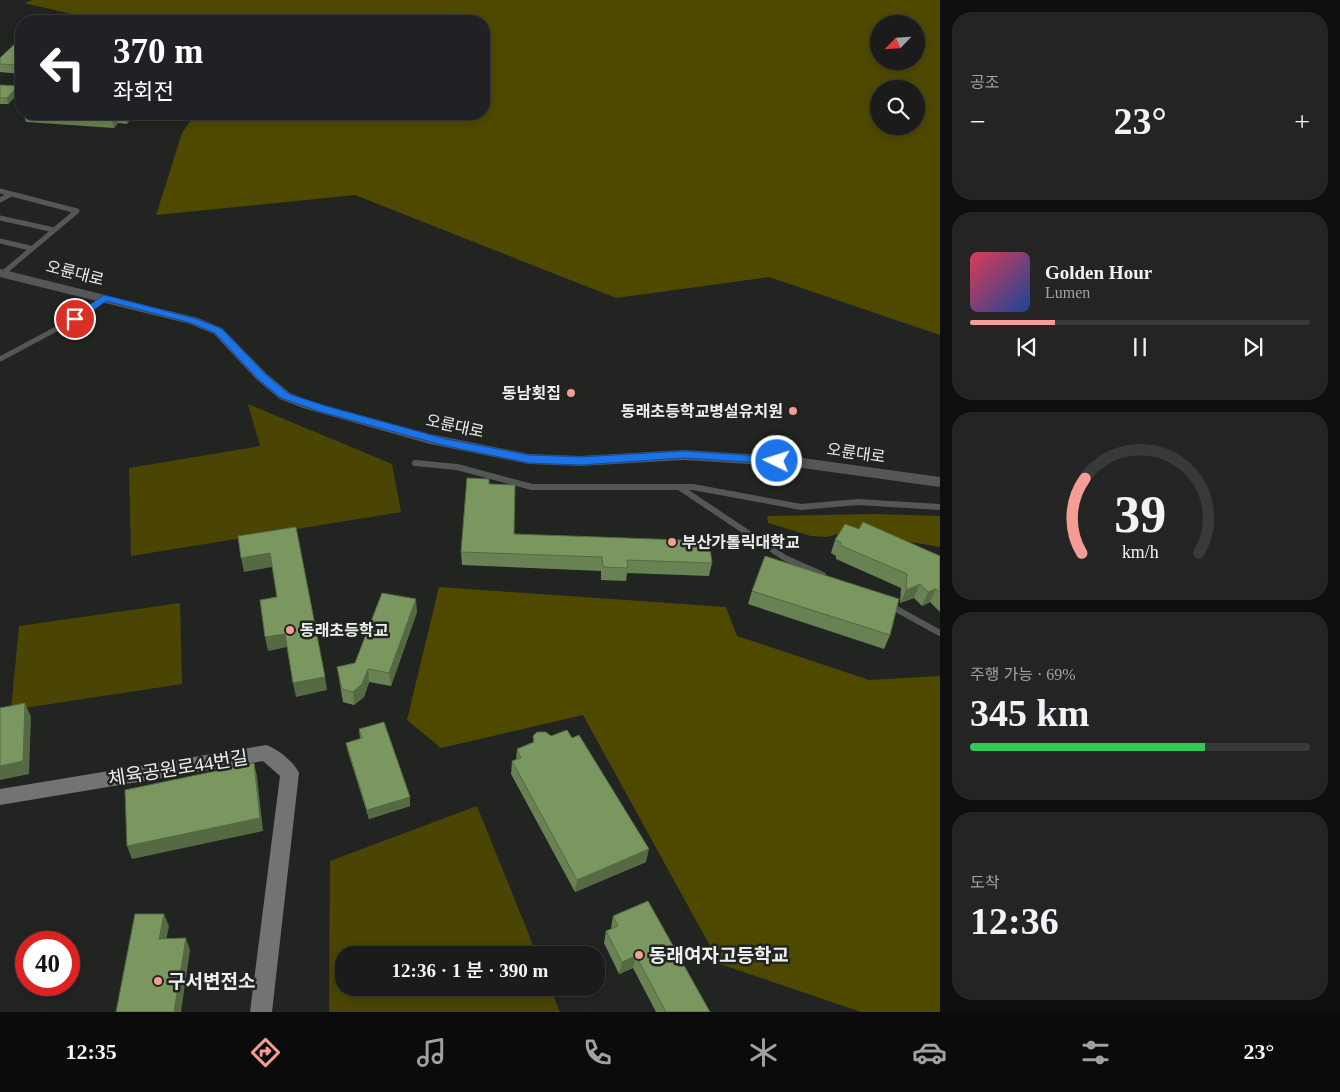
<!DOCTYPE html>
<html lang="ko">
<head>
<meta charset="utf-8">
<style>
	:root { --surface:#1a1b1a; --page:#232423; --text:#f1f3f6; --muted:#9fa1a2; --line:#383939; --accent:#f59c95 }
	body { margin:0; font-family:"Times New Roman","Noto Sans KR",serif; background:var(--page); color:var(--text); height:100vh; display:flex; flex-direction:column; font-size:19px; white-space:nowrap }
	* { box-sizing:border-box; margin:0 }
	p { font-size:16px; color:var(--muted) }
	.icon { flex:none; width:28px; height:28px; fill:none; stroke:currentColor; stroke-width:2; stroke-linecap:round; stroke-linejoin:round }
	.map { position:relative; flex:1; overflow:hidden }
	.side { display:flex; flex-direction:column; gap:12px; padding:12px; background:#0e0f0e; width:400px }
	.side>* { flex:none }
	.guide { position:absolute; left:15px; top:15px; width:475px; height:105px; border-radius:20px; box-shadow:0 2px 12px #0003,0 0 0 1px var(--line); background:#202124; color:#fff; overflow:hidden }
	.needle { width:32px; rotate:245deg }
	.tools { position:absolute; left:870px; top:15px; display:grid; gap:10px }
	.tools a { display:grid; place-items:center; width:55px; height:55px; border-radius:50%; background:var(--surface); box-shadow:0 2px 12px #0003,0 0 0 1px var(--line); font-size:25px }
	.speed { position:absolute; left:15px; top:931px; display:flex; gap:10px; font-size:25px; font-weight:700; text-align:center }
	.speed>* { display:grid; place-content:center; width:65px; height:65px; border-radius:50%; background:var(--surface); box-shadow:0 2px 12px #0003,0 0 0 1px var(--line); line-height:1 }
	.speed .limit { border:8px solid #d22; background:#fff; color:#111 }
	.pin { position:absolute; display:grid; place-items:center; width:42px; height:42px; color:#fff; margin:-21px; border:2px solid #fff; border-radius:50%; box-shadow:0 1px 5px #0007 }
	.me { position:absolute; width:55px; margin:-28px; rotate:274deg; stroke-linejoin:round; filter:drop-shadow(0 0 4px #0008) }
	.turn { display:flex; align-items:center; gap:18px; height:105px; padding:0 15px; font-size:22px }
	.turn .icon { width:65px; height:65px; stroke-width:2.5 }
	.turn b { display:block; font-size:35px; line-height:42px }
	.big { font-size:38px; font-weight:600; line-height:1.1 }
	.side .widget { flex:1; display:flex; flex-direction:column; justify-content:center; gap:8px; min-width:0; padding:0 18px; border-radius:20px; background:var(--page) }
	.side .dial { align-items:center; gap:0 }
	.dial svg { height:130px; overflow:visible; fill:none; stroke:var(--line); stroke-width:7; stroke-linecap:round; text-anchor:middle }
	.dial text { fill:var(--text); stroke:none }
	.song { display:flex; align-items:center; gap:15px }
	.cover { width:60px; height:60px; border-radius:8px; background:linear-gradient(135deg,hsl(350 70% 55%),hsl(220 70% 35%)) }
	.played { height:5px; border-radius:2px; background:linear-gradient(90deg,var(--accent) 25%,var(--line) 25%) }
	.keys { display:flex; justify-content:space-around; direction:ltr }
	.heat { display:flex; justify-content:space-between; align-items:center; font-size:28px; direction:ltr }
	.charge { height:8px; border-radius:4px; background:linear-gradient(90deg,#34c759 69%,var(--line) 0) }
	.trip { position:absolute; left:335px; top:946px; width:270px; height:50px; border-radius:20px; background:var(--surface); box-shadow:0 2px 12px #0003,0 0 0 1px var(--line); font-weight:600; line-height:50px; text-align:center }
	.menu { display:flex; height:80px; justify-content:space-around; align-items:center; background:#0a0b0a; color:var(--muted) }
	.menu .icon { width:35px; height:35px }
	.menu .selected { color:var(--accent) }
	.menu b { font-size:22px; color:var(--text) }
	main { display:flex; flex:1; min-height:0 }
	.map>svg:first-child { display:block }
	.green { fill:#4a4504 }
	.forest { fill:#4f4900; fill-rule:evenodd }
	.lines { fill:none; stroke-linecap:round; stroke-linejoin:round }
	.service-far1 { stroke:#555757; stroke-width:5 }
	.service { stroke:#555757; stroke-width:6 }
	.tertiary { fill:#555757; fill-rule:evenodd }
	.secondary { fill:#717473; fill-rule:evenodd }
	.wall { fill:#698253 }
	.shaded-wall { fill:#556a43 }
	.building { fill:#7a9760; stroke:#556a43 }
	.route { fill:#1a73e8; stroke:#114b97 }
	.poi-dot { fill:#f59c95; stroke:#222422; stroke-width:2 }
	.labels { text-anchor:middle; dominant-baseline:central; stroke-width:5; stroke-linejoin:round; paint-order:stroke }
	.street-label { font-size:16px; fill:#edeeed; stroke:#222422 }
	.poi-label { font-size:16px; font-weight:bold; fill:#edeeed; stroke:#222422; text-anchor:end }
	.near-street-label { font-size:19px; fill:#edeeed; stroke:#222422 }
	.near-poi-label { font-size:19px; font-weight:bold; fill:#edeeed; stroke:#222422; text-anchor:start }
</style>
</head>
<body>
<main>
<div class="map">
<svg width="940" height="1012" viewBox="0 0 940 1012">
	<rect width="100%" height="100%" fill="#222422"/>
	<path class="green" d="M248,404L392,464L401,512L131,556L129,468L260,446Z
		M180,603L182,684L11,710L19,626Z
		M477,806L537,955H344V988H550L560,1012H329L330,861Z"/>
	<path class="forest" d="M33,0H940V335L769,277L616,298L355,195L156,215L182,133L195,114H484V21H101L24,3ZM879,24H916V61H879ZM879,89H916V126H879Z
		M875,514L940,516V547L848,531L827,537L811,536L768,523L767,516Z
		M439,587L726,607L737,636L869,680L940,676V1012H861L720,964L583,715L441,748L407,720Z"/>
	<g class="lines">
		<path class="service-far1" d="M0,191L77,211L2,274
			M0,200L11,194
			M0,218L54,230
			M0,241L30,248
			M0,359L75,319L104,298"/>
		<path class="service" d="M415,463L457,467L532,487H679L785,558L823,575
			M679,487H693L801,507L858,502L940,507
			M889,605L940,633"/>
		<path class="tertiary" d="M0,269L198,318L222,328L267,374L290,393L313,402L430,434L529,454L580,456L684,450L795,457L940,477V487L795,467L684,460L580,466L529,464L430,444L303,408L280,399L257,380L214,334L190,324L0,277Z"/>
		<path class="secondary" d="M266,745C278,749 294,762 299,773L272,1012H250L280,776L263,761L0,805V789Z"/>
	</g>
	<path class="wall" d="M21,38V74L0,72V58Z
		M0,85L18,86L20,92L8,104H0Z
		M23,114H135L127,124L118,123L114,128L26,122Z
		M489,484L514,534L712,563L709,576L627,573L626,581L601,580V571L462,565L461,552Z
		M859,529L940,556V612L930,602L922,606L914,598L900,603L901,588L836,559V556L831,553L835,540Z
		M752,591L890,635L884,649L748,604Z
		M417,612L391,686L369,682L364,697L354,705L343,702L337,667L355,663Z
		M359,729L410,806L369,819L348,752L346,743L360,739Z
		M533,736L646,862L575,892L511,774L512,761L516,760L517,749L533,743Z
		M613,916L710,1012H656L633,968L619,974L604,943L606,931L611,929V928Z"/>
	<path class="shaded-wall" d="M21,62V74L18,65Z
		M18,86L20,92L8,104L7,98Z
		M113,114H116L118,123L114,128L111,116Z
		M125,114H135L127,124Z
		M270,553L272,567L244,572L241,558Z
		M920,584L914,598L900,603L906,590Z
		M936,589L930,602L922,606L928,592Z
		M416,599L417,612L391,686L389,673Z
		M285,634L287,647L268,651L265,637Z
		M368,669L369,682L364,697L354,705L353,692Z
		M325,677L327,690L296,697L293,683Z
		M25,703L31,717L29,774L0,780V766Z
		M254,763L257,776L263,831L132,859L127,846Z
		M410,797V806L369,819L367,810Z
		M649,849L646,862L575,892L577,880Z
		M164,914L169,926L164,951L159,939Z
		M186,938L190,950L181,1012H174Z
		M636,956L633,968L619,974L622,962Z"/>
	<path class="building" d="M21,38V62L18,65L0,64V58Z
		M0,85L18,86L7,98H0Z
		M76,114H113L111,116Z
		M467,478L489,479V484L515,485L514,534L709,541L712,563L627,560L628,568L603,567L602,557L461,552Z
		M863,522L940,556V592L936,589L928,592L920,584L906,590L907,574L840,545L841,542L835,540L845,524L859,529Z
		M296,527L325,677L293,683L285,634L265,637L260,600L277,597L270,553L241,558L238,536Z
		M765,556L899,599L890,635L752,591Z
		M382,593L416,599L389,673L368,669L362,684L353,692L342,689L337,667L355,663Z
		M25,703L23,761L0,766V708Z
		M384,722L410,797L367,810L346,743L362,738L359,729Z
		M567,730L572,738L579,735L649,849L577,880L512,761L521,758L517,749L534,742L533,736L537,732H546L551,736Z
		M254,763L260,818L127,846L125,790Z
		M648,901L710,1012H666L636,956L622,962L606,931L618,926L613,916Z
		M135,914H164L159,939L186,938L174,1012H116Z"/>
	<path class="route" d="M104,295L197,319L222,329L265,374L289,394L329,407L446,439L529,455L580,457L684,451L777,457L782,461L777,464L684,458L580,465L529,463L446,446L321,412L281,398L258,379L215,333L191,323L106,301L79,321H72V317Z"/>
	<g class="poi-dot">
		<circle cx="571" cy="393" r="5"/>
		<circle cx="793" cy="411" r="5"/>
		<circle cx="672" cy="542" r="5"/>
		<circle cx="290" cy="630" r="5"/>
		<circle cx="639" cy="955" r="5"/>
		<circle cx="158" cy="981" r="5"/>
	</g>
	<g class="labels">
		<g class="street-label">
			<text transform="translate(75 273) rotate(14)">오륜대로</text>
			<text transform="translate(455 426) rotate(12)">오륜대로</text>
			<text transform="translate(856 453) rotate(8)">오륜대로</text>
		</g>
		<g class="poi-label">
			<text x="561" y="393">동남횟집</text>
			<text x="783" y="411">동래초등학교병설유치원</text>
			<text x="682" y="542" text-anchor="start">부산가톨릭대학교</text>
			<text x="300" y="630" text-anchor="start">동래초등학교</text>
		</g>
		<g class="near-street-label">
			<text transform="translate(178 768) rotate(-9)">체육공원로44번길</text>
		</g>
		<g class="near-poi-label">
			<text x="649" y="955">동래여자고등학교</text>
			<text x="168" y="981">구서변전소</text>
		</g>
	</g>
</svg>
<div class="tools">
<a><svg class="needle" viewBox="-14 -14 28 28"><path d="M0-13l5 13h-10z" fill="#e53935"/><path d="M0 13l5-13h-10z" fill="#9fa1a2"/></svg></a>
<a><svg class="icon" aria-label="search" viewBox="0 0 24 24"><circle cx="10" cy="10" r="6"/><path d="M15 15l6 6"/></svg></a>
</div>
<div class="speed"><div class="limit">40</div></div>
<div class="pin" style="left:75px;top:319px;background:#d93025"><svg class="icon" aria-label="arrive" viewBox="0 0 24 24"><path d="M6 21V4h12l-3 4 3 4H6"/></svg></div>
<svg class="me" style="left:777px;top:461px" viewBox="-20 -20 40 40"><circle r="17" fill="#1a73e8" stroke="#fff" stroke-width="3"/><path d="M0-11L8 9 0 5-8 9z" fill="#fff"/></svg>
<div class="trip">12:36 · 1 분 · 390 m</div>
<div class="guide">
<div class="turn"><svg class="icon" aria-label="left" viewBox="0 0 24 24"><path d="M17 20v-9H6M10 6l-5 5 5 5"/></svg><div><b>370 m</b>좌회전</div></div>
</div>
</div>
<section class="side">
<div class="widget"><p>공조</p>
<div class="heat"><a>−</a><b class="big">23°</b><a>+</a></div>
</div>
<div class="widget">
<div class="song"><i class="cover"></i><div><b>Golden Hour</b><p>Lumen</p></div></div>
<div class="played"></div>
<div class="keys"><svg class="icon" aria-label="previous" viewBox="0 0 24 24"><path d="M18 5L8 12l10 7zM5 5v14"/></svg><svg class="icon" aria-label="pause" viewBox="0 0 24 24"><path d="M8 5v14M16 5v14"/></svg><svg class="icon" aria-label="next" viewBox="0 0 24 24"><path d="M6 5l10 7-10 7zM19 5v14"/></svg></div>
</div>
<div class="widget dial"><svg viewBox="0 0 100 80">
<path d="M14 69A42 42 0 1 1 86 69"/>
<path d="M14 69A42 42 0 0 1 16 23" stroke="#f59c95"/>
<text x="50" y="56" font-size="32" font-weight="700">39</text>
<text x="50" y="72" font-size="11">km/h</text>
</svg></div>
<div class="widget"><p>주행 가능 · 69%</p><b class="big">345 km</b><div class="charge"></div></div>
<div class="widget"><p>도착</p><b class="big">12:36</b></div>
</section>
</main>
<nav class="menu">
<b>12:35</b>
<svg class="icon selected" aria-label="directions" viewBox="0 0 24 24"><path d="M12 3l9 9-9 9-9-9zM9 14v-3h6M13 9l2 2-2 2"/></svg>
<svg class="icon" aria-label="music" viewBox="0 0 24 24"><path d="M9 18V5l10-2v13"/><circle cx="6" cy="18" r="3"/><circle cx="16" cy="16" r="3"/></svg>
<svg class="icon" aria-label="phone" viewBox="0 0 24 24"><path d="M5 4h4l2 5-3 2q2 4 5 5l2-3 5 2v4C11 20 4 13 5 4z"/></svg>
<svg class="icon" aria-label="climate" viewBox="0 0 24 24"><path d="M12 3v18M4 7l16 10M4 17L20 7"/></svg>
<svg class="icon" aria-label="car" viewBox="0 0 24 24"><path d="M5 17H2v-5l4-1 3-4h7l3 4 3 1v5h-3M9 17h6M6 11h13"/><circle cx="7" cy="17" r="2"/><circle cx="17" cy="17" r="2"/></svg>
<svg class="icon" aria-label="filters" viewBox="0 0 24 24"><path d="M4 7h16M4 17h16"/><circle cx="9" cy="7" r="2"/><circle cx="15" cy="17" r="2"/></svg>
<b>23°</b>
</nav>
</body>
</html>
